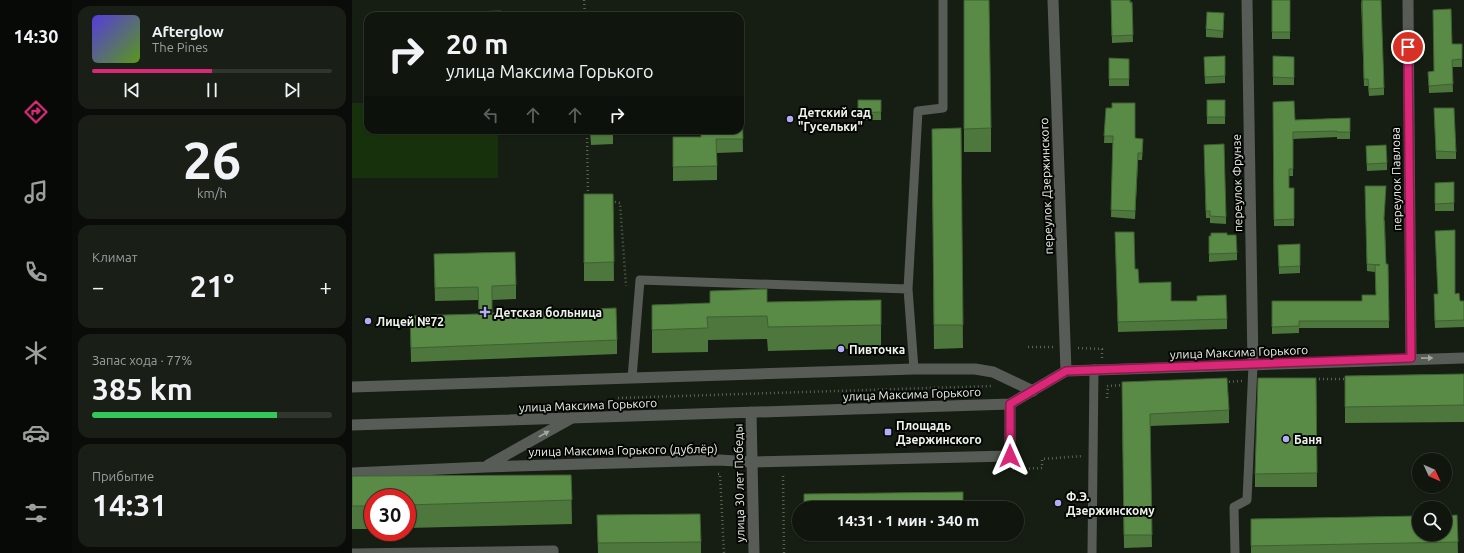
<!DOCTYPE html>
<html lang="ru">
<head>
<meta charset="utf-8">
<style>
	:root { --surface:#10160e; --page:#191f17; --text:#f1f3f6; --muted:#9c9f9e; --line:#30352e; --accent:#db2777 }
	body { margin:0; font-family:Ubuntu,sans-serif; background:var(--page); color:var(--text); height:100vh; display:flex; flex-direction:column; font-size:15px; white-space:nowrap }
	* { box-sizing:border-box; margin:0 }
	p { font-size:13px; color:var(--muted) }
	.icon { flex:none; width:22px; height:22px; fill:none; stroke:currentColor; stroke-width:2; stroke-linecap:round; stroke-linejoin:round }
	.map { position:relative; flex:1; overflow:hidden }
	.side { display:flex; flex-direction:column; gap:6px; padding:6px; background:#090c08; width:280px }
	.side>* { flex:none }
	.banner { position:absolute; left:12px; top:12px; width:380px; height:122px; border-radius:12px; box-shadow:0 1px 3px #0004,0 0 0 1px var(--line); background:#10160e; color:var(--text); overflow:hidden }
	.needle { width:26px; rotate:134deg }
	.buttons { position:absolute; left:1060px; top:453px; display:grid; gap:8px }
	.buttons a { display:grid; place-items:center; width:40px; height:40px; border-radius:50%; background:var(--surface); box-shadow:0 1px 3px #0004,0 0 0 1px var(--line); font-size:20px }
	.speed { position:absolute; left:12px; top:489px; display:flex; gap:8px; font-size:20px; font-weight:700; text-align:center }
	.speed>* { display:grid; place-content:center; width:52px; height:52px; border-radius:50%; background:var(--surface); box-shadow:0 1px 3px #0004,0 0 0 1px var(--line); line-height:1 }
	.speed .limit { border:6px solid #d22; background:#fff; color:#111 }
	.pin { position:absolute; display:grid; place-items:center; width:34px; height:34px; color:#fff; margin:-17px; border:2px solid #fff; border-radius:50%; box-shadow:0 1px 4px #0007 }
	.me { position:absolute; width:44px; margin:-22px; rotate:0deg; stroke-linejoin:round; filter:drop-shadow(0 0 3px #0008) }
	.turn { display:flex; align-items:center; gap:14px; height:84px; padding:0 16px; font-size:18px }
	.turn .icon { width:52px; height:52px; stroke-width:2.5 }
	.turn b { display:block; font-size:28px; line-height:34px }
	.lanes { display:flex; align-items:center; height:38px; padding:0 16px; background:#0003; justify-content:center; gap:20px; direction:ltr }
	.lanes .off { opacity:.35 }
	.big { font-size:30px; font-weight:700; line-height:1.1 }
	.side .widget { flex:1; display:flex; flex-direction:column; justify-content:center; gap:6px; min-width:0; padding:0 14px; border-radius:12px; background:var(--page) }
	.side .dial { align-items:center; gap:0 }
	.dial b { font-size:52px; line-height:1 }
	.song { display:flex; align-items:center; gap:12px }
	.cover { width:48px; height:48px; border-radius:6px; background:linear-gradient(135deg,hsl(250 70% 55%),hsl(90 70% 35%)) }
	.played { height:4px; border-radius:2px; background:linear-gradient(90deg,var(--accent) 50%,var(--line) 50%) }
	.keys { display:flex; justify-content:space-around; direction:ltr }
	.heat { display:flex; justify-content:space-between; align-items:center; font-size:22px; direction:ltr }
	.charge { height:6px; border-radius:3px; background:linear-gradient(90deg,#34c759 77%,var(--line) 0) }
	.trip { position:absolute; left:440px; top:501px; width:232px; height:40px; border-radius:20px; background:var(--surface); box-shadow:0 1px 3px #0004,0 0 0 1px var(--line); font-weight:700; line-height:40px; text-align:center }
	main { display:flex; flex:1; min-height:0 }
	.tabs { display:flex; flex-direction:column; width:72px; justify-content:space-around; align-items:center; background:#060906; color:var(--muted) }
	.tabs .icon { width:28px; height:28px }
	.tabs .active { color:var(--accent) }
	.tabs b { font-size:18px; color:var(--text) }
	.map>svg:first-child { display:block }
	.green { fill:#17310d }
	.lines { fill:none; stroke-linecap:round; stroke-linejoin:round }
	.path { stroke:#5a6157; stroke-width:2.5; stroke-dasharray:1 3; stroke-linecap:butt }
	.service { stroke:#575c56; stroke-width:9 }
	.minor { stroke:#575c56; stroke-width:11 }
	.tertiary { stroke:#575c56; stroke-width:11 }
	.wall { fill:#4d773c }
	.building { fill:#598a46; stroke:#3e6131 }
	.oneway { fill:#a2a8a1 }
	.route-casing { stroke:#8e194d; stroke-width:10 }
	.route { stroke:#db2777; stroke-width:7 }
	.poi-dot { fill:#b3adf9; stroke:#050704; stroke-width:1.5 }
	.labels { text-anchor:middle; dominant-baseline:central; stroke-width:4; stroke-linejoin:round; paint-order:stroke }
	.poi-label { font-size:12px; font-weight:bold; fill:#eef4ec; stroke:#050704; text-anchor:start }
	.street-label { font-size:12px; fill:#eef4ec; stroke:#050704 }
</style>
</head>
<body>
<main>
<nav class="tabs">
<b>14:30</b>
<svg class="icon active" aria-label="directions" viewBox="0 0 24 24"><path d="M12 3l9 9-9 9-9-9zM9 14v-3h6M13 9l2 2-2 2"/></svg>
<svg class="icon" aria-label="music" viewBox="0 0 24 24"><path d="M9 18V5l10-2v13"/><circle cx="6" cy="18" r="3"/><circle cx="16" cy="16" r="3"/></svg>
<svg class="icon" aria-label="phone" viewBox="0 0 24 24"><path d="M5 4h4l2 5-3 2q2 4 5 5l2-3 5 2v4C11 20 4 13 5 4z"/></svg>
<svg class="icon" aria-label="climate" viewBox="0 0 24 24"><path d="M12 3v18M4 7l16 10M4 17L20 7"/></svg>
<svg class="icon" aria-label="car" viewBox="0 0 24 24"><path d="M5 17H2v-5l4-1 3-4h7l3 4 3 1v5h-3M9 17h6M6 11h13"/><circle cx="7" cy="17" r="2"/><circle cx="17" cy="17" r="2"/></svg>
<svg class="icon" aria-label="filters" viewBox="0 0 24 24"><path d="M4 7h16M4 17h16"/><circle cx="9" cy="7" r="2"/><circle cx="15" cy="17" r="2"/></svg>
</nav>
<section class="side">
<div class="widget">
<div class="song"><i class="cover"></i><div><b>Afterglow</b><p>The Pines</p></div></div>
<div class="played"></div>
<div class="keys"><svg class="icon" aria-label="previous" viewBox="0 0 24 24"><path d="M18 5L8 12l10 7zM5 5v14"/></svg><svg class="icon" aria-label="pause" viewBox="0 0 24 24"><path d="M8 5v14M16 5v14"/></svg><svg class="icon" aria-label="next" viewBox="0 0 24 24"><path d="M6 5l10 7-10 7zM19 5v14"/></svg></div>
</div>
<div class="widget dial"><b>26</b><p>km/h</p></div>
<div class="widget"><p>Климат</p>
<div class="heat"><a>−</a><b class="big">21°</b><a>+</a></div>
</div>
<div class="widget"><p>Запас хода · 77%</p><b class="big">385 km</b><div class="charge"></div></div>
<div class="widget"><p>Прибытие</p><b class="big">14:31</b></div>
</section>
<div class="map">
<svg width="1112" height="553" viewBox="0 0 1112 553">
	<rect width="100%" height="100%" fill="#161e13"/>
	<path class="green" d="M0,103H16V130H146V178H0Z"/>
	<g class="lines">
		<path class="path" d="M232,0L233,16
			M235,130L236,197
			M259,201L268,203L274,286
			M676,347H701
			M726,348L750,349V358
			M963,379H996
			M873,382L890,381
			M755,386L772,385
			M266,398L639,386
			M755,398L756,386
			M661,469L690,468V459L731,456
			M366,474H368L372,553
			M432,553L431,475H432"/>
		<path class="service" d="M556,289L566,111L591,108V0
			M280,378L288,280L556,289L562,369
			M0,553L202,550V553
			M740,553L742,369
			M883,553L882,507L895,500L901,365"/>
		<path class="minor" d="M895,0L901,365
			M1056,0L1059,358
			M0,387L562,369H623L641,372L681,391
			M136,465L220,418
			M0,473L134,467L367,460L400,462L658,456V404"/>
		<path class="tertiary" d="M701,0L714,371
			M399,412L402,553
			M0,425L658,404L714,371L1112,358"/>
	</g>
	<path class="wall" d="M612,0L639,128V152H612Z
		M759,0L780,2L781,42L760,43Z
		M920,0H938V39H920Z
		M1009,0L1032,88V95L1017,96L1016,86H1012Z
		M872,21L871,38L854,37V29Z
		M388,41H390L391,84H388Z
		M1100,44L1110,59V67H1100L1101,92L1077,93L1076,72L1082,71Z
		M873,56V83L853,84L852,57Z
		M921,56L942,57V85H921Z
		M757,58L777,59V86H757Z
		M506,100L529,112V120H506Z
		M855,100H873V124H855Z
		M921,102L943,120L998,118V139H985V137L941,139V176H937V188H942V226H922Z
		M754,108L783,138L791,146L790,160H786L783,219L759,217L761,143H752Z
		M1082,108L1104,152V159H1084Z
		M390,109L391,152L365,153V180L321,181V137H349Z
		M609,128L611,348L582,349L580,129Z
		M238,130H261V144L239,145Z
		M852,145L874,217V224L858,223V218H854Z
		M1014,146L1035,163V170L1015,171Z
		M1102,182V211H1083V183Z
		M1013,186L1033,222L1034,264H1036L1037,328H947V333L920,334V301H1010L1024,295L1023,272L1015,271Z
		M232,194H261L262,281H232Z
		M1083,231L1103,294L1108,301H1112V327L1083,328L1082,301L1086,294Z
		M763,232L783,269L787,283L819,301L875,319V329L766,332Z
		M875,235L885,253V260L857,262V236Z
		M948,244V273L927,274L926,245Z
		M82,254L164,285V299L140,300V313L265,340V354L59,362L58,316L126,314V300L83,301Z
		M415,302L529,325V348L416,351L415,339L356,340V352L300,353V305Z
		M1112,374V422L993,423V376Z
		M964,378L965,487H903V474Z
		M770,382L877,410V423L798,426L800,547L772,548Z
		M219,475L220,524L55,528V498H21V529H0V476Z
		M245,515L349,542V553H246Z
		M1105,515L1106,553H899V519Z
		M452,534H611V539L452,541Z"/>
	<path class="building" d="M612,0H637L639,128L612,129Z
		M759,0H778V3L780,2L781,35L760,36Z
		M920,0H938V32H920Z
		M1010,0H1029L1032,88L1017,89L1016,79H1012Z
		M1099,9L1100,44H1110V59L1100,60L1101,84L1077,86L1076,72L1082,71L1081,10Z
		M149,11V16H26V15Z
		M855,12L872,13L871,31L854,29Z
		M364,15V16H321Z
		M388,41H390L391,71H388Z
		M873,56V76L853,77L852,57Z
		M921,56L942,57V78L921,77Z
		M757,58L777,59V79H757Z
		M506,100H529V112L506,113Z
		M855,100H873V117H855Z
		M942,101L943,120L998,118V132H985V131L941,132V169H937V188H942V219L922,220L921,102Z
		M760,103H783V138L791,139L790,153H786L783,211L759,210L761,136H752L754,108H760Z
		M1082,108H1102L1104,152L1084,151Z
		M388,109H390L391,139H364L365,166L321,167V137H349V130H388Z
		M609,128L611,325H582L580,129Z
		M239,130H261V134H239Z
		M872,144L874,217L858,216V211H854L852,145Z
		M1034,145L1035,163L1015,164L1014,146Z
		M1102,182V203L1083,204V183Z
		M1013,186H1034L1032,218L1034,264H1036L1037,321H947V326L920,327V301H1010V295H1024L1023,265H1028L1015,264Z
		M232,194H261L262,262L232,263Z
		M1103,230V294L1107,293L1108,301H1112V320L1083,321L1082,294H1086L1083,231Z
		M763,232H782L783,269H786L787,283L819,282V301H845V296L874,295L875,319L766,322Z
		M859,233H875V235H884L885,253L857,254V236H859Z
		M948,244V266L927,267L926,245Z
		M163,252L164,285L140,286V313L264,308L265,340L59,348L58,316L127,314L126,287L83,288L82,254Z
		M415,289V302L529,300V325L416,327L415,316L355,317L356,328L300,330V305L358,303V291Z
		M1112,374V405L993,407V376Z
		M875,378L877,410L798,414L800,535H772L770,382Z
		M906,378H964L965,473L903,474Z
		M219,475L220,500L55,505V498H21V506H0V476Z
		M611,492V508H452V494Z
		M348,514L349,542L246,543L245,515Z
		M1105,515L1106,542L899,546V519L1067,516V534H1093V516Z"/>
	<defs><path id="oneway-solid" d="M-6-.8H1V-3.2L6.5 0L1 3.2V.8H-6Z"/></defs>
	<g class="oneway">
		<use href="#oneway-solid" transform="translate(1075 358) rotate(-1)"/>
		<use href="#oneway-solid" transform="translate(192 434) rotate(-29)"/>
	</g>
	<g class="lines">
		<defs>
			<path id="route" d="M658,456V404L714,371L1059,358L1056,47"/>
		</defs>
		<use href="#route" class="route-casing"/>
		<use href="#route" class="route"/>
	</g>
	<g class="poi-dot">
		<circle cx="438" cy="119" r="4"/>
		<path d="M131 306h4v4h4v4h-4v4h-4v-4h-4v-4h4z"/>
		<circle cx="16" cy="321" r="4"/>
		<circle cx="489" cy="349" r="4"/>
		<rect x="532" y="428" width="8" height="8" rx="2"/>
		<circle cx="934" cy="439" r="4"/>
		<circle cx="706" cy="503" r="4"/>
	</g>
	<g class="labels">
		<g class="poi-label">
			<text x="446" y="112">Детский сад<tspan x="446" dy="14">"Гусельки"</tspan></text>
			<text x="142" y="312">Детская больница</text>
			<text x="24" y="321">Лицей №72</text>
			<text x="497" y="349">Пивточка</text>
			<text x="544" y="425">Площадь<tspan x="544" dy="14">Дзержинского</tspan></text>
			<text x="942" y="439">Баня</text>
			<text x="714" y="496">Ф.Э.<tspan x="714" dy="14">Дзержинскому</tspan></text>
		</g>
		<g class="street-label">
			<text transform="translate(1044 179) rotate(-91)">переулок Павлова</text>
			<text transform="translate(885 183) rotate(-91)">переулок Фрунзе</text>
			<text transform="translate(694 186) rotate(-92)">переулок Дзержинского</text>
			<text transform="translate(887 352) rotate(-2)">улица Максима Горького</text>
			<text transform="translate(560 394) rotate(-2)">улица Максима Горького</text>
			<text transform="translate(236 405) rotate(-2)">улица Максима Горького</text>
			<text transform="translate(271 450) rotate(-1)">улица Максима Горького (дублёр)</text>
			<text transform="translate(387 483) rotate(-91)">улица 30 лет Победы</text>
		</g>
	</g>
</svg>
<div class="buttons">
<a><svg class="needle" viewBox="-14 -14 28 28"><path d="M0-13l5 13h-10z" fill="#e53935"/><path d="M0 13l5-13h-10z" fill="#9c9f9e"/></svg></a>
<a><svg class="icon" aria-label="search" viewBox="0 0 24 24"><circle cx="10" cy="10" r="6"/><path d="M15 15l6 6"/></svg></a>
</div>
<div class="speed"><div class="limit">30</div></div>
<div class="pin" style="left:1056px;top:47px;background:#d93025"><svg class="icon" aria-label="arrive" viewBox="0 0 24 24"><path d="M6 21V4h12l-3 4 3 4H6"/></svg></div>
<svg class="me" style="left:658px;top:456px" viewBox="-20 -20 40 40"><path d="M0-17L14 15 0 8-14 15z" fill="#db2777" stroke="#fff" stroke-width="4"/></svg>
<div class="trip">14:31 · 1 мин · 340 m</div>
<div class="banner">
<div class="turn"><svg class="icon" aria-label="right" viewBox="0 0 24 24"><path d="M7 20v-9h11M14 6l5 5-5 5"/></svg><div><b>20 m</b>улица Максима Горького</div></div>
<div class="lanes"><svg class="icon off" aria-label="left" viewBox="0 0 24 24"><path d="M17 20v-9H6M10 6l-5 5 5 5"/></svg><svg class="icon off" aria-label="ahead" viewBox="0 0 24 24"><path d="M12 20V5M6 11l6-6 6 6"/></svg><svg class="icon off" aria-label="ahead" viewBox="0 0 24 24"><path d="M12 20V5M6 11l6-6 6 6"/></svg><svg class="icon" aria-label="right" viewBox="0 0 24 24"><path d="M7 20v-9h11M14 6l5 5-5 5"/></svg></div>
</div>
</div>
</main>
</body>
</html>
